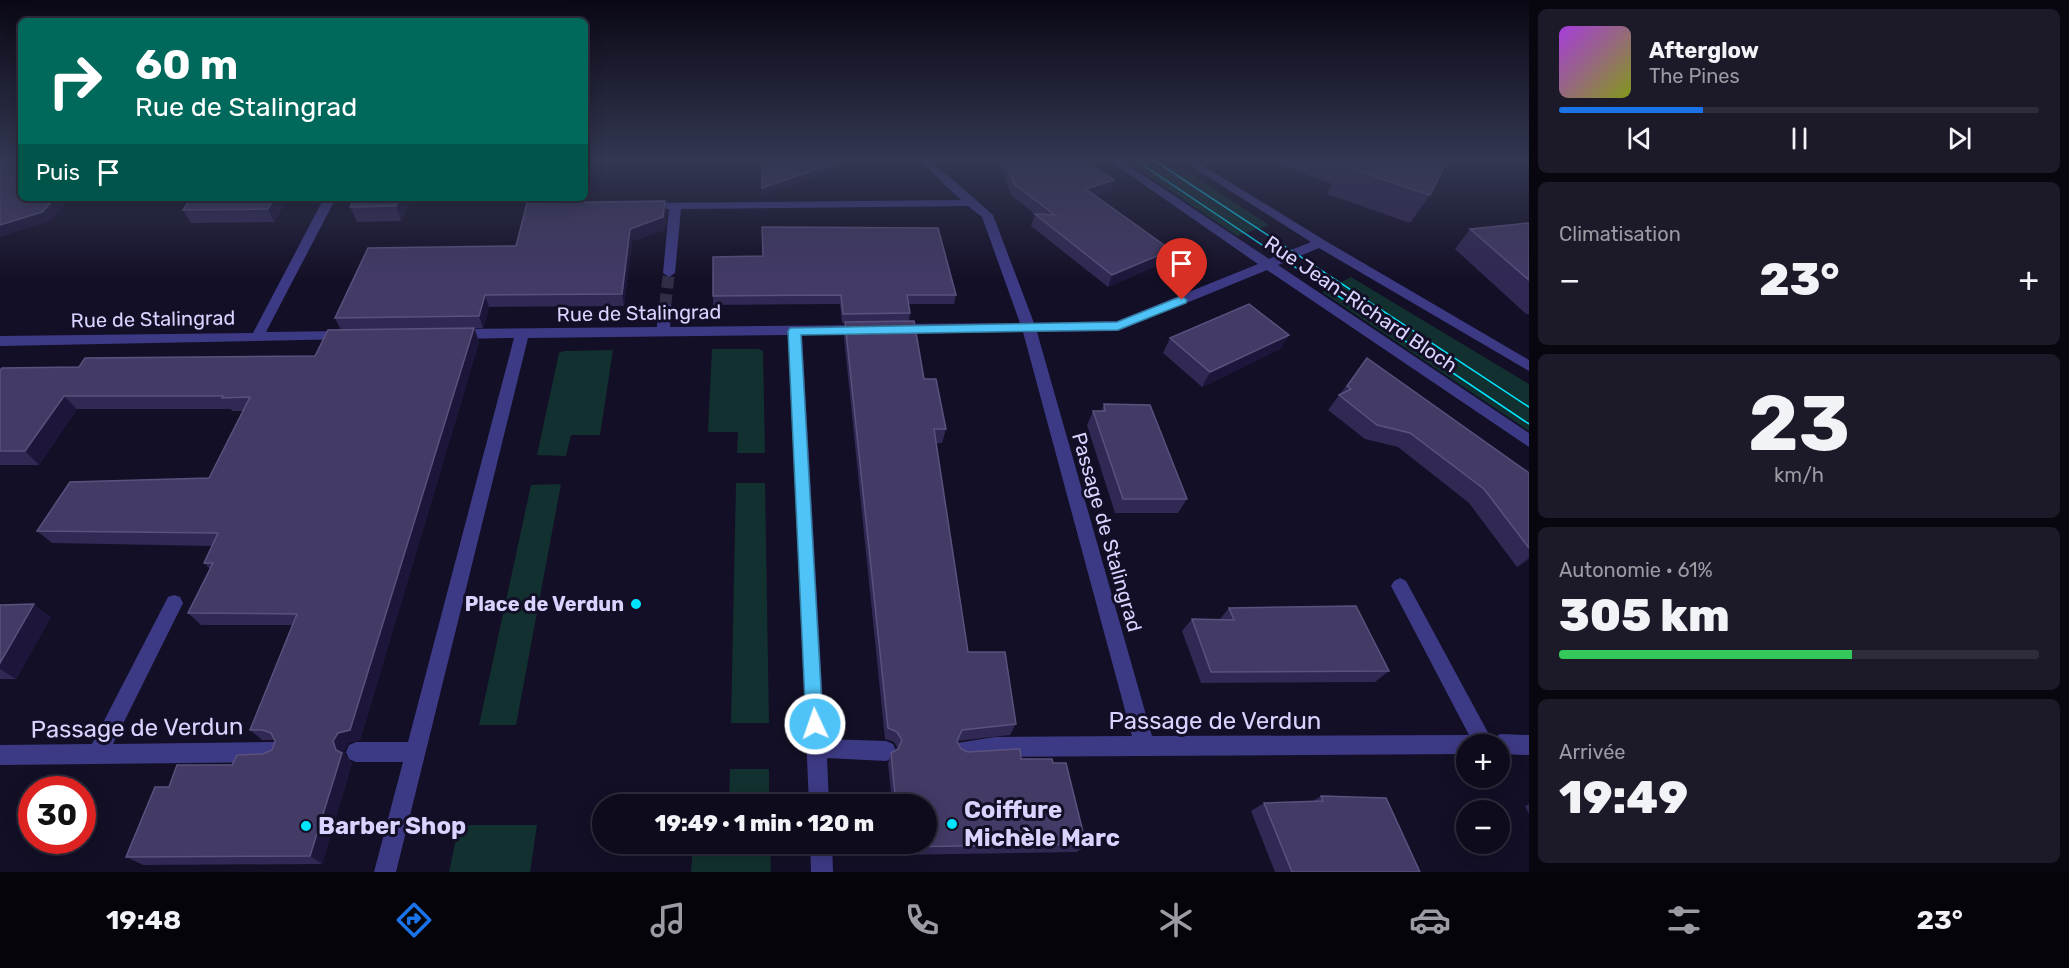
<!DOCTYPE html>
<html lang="fr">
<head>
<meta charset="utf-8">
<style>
	:root { --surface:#0e0b1c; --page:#1c1929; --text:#f1f3f6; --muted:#9b9ba3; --line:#2e2b3b; --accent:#1a73e8 }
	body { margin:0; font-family:Rubik,sans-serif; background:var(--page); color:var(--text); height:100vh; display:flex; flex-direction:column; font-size:22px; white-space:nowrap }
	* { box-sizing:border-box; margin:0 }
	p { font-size:20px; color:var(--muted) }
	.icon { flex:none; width:33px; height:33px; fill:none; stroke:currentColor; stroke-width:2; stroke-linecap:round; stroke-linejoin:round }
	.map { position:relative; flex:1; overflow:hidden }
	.side { display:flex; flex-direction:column; gap:9px; padding:9px; background:#08060f; width:540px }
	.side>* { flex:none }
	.guide { position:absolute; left:18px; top:18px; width:570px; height:183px; border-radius:9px; box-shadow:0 3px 15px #0003,0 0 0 2px var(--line); background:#00695c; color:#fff; overflow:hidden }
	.fabs { position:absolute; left:1456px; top:734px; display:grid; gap:12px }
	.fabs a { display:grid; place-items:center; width:54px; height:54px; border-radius:50%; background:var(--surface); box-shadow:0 3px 15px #0003,0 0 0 2px var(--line); font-size:30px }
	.speed { position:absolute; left:18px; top:776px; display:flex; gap:12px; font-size:30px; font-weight:700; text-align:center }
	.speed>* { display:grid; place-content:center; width:78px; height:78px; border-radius:50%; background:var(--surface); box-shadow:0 3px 15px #0003,0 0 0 2px var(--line); line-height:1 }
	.speed .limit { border:9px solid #d22; background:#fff; color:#111 }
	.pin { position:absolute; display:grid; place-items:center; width:51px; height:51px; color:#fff; margin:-62px -26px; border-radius:50% 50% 50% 0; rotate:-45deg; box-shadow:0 0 6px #0007 }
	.pin .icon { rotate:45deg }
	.me { position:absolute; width:66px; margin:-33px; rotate:357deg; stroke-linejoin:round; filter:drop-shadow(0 0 4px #0008) }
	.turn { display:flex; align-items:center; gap:21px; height:126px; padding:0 18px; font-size:27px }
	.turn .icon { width:78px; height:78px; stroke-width:2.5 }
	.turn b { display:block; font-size:42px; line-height:51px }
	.then { display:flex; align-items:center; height:57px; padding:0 18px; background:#0003; gap:12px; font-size:22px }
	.big { font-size:45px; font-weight:800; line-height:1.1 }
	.side .tile { flex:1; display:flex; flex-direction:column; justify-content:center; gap:9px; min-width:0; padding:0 21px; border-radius:9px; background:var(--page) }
	.side .dial { align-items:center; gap:0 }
	.dial b { font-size:78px; line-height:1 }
	.song { display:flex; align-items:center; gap:18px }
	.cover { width:72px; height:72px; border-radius:9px; background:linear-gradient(135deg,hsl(280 70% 55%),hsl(70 70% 35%)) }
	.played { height:6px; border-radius:3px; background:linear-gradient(90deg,var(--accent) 30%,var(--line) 30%) }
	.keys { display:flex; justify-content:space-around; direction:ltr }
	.heat { display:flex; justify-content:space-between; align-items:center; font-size:33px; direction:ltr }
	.charge { height:9px; border-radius:4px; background:linear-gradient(90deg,#34c759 61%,var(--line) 0) }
	.trip { position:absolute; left:592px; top:794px; width:345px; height:60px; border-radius:30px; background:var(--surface); box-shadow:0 3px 15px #0003,0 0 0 2px var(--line); font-weight:800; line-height:60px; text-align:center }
	.tab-bar { display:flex; height:96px; justify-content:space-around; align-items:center; background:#06040b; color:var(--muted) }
	.tab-bar .icon { width:42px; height:42px }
	.tab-bar .selected { color:var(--accent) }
	.tab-bar b { font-size:27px; color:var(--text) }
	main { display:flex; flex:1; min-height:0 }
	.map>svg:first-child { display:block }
	.green { fill:#12302f }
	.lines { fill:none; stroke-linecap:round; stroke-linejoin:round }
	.minor-tunnel { stroke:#312d47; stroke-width:12; stroke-dasharray:12 6; stroke-linecap:butt }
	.minor { fill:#3d3a85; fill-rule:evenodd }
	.tram { stroke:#00e5ff; stroke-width:1.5 }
	.wall { fill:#312854 }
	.shaded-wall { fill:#1d163a }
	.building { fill:#433a66; stroke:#5a527e; stroke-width:1.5 }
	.route { fill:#4fc3f7; stroke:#337fa1; stroke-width:1.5 }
	.poi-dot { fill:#00e5ff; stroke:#130f26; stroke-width:2 }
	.labels { text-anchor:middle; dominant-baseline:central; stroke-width:6; stroke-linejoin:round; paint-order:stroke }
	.street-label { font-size:20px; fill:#d9d4ff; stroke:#130f26 }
	.poi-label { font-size:20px; font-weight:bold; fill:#d9d4ff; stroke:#130f26; text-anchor:end }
	.near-street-label { font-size:24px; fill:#d9d4ff; stroke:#130f26 }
	.near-poi-label { font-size:24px; font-weight:bold; fill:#d9d4ff; stroke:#130f26; text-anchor:start }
</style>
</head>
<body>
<main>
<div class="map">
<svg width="1529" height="872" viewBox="0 0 1529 872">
	<rect width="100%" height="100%" fill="#130f26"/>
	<path class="green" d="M1124,159H1168L1269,225L1237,236Z
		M1351,277L1529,384V431L1322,292Z
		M712,349H759L763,351L765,453H737L738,432H708Z
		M613,350L600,435H571L566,456L537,455L559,353L564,351Z
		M736,483H765L769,723H731Z
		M561,484L516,725H479L531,485Z
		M730,769H769V804H729Z
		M459,825H537L530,872H449Z
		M693,843H770L771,872H691Z"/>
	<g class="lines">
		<path class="minor-tunnel" d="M665,306L669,273"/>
		<path class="minor" d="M918,159H929L993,215L1034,323L1117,321L1258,264L1107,159H1119L1269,259L1311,242L1180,159H1192L1324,240L1529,360V371L1319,248L1278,265L1529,433V447L1267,270L1118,331L1037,332L1152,736L1469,735L1391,586L1394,581L1400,578L1406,581L1492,740L1500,734L1529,735V755L1500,754V744H1467V754L995,757L964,760L957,757L954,750L957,743L995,737L1132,736L1023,332L897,334L890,329L897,324L1020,323L982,217L968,206L681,209L675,273L669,277L663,273L669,209H646L640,206L646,203L961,200Z
			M324,198H336L266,332L345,331L352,336L350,339L0,346V336L253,333Z
			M524,198L562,201L568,204C557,213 534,207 524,198Z
			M665,302L672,306L670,327L864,325L871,330L864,335H802L825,739L886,741L893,744L896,751L893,758L886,761L827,758L829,804H809L788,335L528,338L396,872H374L403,762H356L349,759L346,752L349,745L356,742H408L514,338L456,339L449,334L456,329L657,327L658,306Z
			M174,595L180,597L183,603L113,744L275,742L282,745L285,752L282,759L275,762L0,765V745L92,744L168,597Z
			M810,843H832L833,872H811Z"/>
		<path class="tram" d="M1134,159L1529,424
			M1152,159L1529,407"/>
	</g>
	<path class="wall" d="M999,159H1083L1114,180L1109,192L1096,196L1165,262L1108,287L1031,226L1035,214L1011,195Z
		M1261,159H1448L1430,195L1410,223L1327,194L1333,184Z
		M191,198H288L274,222L191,223L183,210Z
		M355,198H412L401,221L357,222L350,207Z
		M665,201L666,213L665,230L632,241L624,306L489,307L483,328H475L479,342L360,740L348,743L344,751L346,757L352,763L322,864L143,865L126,857L169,787L263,754L272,750L275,741L274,740H262L250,730L292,625H201L188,613L210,569L204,563L212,546L52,543L37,531L209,478L243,411H232L231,409H77L39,465H0V370L315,356L341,330L335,318L516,246Z
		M1529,223V314H1526L1455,249L1470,229Z
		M956,295L954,304H909L910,313L909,322L924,379L946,429L942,443H936L968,652L1016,724L1010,735L957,741L961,749L968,752L1053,763L1086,844L1077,852L897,855L896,843H927V804H892L888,763L891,753L898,749L894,742L885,739L844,337L845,323H842L840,304L713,305V296Z
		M1289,335L1280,349L1202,387L1163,353L1170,338Z
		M1367,358L1529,473V560L1517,567L1469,503L1398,447L1365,439L1328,410Z
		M1104,404L1187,499L1178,513H1115L1087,425L1093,411H1101Z
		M0,605L51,617L16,679H0Z
		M1229,608L1389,671L1375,682L1201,683L1182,631L1192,619L1219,620Z
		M1321,796L1420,872H1275L1251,811L1264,803L1313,801Z
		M1529,804V814L1525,806Z"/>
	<path class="shaded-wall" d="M848,159H870L762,196V188Z
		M1114,180L1109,192L1082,201L1086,189Z
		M55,198H71L50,221L0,237V225Z
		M274,198H288L274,222L268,209Z
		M399,198H412L401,221L396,206Z
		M665,201L666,213L665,230L632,241L624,306L622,294L630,229Z
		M1171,250L1165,262L1108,287L1112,275Z
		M485,295L489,307L483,328L479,316Z
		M474,328L479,342L360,740L348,743L344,751L346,757L352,763L322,864L310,856L336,750L333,741Z
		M1289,335L1280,349L1202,387L1210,372Z
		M64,396L77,409L39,465L25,451Z
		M1529,558V560L1517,567Z
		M34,604L51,617L16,679L0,669V663Z"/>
	<path class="building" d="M0,159H21V198H55L42,212L0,225Z
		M762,159H848L762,188Z
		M1006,159H1083L1114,180L1086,189L1171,250L1112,275L1035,214L1055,215L1014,184Z
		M1349,159H1448L1430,195L1343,166Z
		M191,198H274L268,209L183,210Z
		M355,198H399L396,206L350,207Z
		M665,201L663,217L630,229L622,294L485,295L479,316L335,318L368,248L516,246L527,203Z
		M1529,223V280L1470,229Z
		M762,227L938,228L956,295H907L910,313L843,314L841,295L713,296V257L763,256Z
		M1249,304L1289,335L1210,372L1170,338Z
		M914,321L924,379H936L946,429H934L968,652H1005L1016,724L962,730L957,741L961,749L968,752L1020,749L1021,759H1052L1053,763H1066L1086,844L901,847L900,843H927V804H896L891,753L898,749L902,740L897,732L888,728L845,322Z
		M474,328L350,730L338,733L333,741L336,750L342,753L310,856L126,857L155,787H169L177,765H232L237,755L263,754L272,750L275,741L271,733L263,730H250L297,614L188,613L213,563H204L218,533L37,531L70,482L209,478L250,397L222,398L223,396H64L25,451H0V370L2,368L79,367L85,358L315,356L328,330Z
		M1367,358L1529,473V548L1484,489L1410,433L1377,425L1339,395L1351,389L1347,386Z
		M1104,404L1150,405L1187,499H1123L1093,411H1105Z
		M34,604L0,663V605Z
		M1356,606L1389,671L1211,672L1192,619L1234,620L1229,608Z
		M1321,796L1386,798L1420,872H1292L1264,803L1323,801Z"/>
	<linearGradient id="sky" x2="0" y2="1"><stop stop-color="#0a0815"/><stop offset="0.57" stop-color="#333752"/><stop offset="1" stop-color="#333752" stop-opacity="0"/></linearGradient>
	<rect width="1529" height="281" fill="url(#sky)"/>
	<path class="route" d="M1182,296L1187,300L1186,303L1118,330L801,335L823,724L821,731L815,733L808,731L806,724L788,331L790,328L1117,322Z"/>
	<g class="poi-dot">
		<circle cx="636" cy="604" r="6"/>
		<circle cx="952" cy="824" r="6"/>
		<circle cx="306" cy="826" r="6"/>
	</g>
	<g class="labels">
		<g class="street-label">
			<text transform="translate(1361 304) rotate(34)">Rue Jean-Richard Bloch</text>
			<text transform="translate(639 313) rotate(-1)">Rue de Stalingrad</text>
			<text transform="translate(153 319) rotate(-1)">Rue de Stalingrad</text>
			<text transform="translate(1107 532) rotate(74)">Passage de Stalingrad</text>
		</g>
		<g class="poi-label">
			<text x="624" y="604">Place de Verdun</text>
		</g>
		<g class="near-street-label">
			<text x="1215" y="721">Passage de Verdun</text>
			<text transform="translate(137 728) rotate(-1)">Passage de Verdun</text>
		</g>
		<g class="near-poi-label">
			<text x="964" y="810">Coiffure<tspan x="964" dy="28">Michèle Marc</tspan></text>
			<text x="318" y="826">Barber Shop</text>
		</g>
	</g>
</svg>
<div class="fabs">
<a>+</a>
<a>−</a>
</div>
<div class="speed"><div class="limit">30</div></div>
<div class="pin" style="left:1182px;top:300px;background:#d93025"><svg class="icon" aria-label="arrive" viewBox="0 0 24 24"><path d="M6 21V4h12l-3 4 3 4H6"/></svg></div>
<svg class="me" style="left:815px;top:724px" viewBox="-20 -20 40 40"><circle r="17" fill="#4fc3f7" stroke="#fff" stroke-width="3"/><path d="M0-11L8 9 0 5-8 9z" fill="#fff"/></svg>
<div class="trip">19:49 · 1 min · 120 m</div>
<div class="guide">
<div class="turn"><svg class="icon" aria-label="right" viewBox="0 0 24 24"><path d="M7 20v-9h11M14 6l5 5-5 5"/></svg><div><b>60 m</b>Rue de Stalingrad</div></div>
<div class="then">Puis<svg class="icon" aria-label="arrive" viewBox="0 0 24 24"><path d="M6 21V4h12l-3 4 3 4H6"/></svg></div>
</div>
</div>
<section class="side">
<div class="tile">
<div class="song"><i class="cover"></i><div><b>Afterglow</b><p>The Pines</p></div></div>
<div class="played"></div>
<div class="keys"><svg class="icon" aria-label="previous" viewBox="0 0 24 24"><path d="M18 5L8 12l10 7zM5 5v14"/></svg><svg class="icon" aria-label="pause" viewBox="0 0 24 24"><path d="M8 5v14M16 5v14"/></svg><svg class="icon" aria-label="next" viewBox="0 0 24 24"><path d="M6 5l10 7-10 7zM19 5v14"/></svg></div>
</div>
<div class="tile"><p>Climatisation</p>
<div class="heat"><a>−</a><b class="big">23°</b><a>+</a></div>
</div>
<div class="tile dial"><b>23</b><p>km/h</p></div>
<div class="tile"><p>Autonomie · 61%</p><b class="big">305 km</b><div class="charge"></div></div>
<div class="tile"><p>Arrivée</p><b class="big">19:49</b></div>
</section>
</main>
<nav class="tab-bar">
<b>19:48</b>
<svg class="icon selected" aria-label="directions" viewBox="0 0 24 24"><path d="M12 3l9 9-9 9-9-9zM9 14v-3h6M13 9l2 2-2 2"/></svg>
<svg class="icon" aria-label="music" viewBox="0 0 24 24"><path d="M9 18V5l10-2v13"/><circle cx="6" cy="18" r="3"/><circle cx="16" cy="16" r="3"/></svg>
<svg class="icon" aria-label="phone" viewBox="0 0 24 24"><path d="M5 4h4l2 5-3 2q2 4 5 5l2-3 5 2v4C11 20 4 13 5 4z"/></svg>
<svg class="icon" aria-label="climate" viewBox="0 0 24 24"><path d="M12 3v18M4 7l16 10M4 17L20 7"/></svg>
<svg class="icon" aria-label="car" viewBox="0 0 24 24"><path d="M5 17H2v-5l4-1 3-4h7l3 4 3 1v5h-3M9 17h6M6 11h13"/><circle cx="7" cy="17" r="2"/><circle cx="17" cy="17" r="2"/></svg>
<svg class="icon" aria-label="filters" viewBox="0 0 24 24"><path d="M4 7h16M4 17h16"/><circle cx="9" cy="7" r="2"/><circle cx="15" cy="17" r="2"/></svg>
<b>23°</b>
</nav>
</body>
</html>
